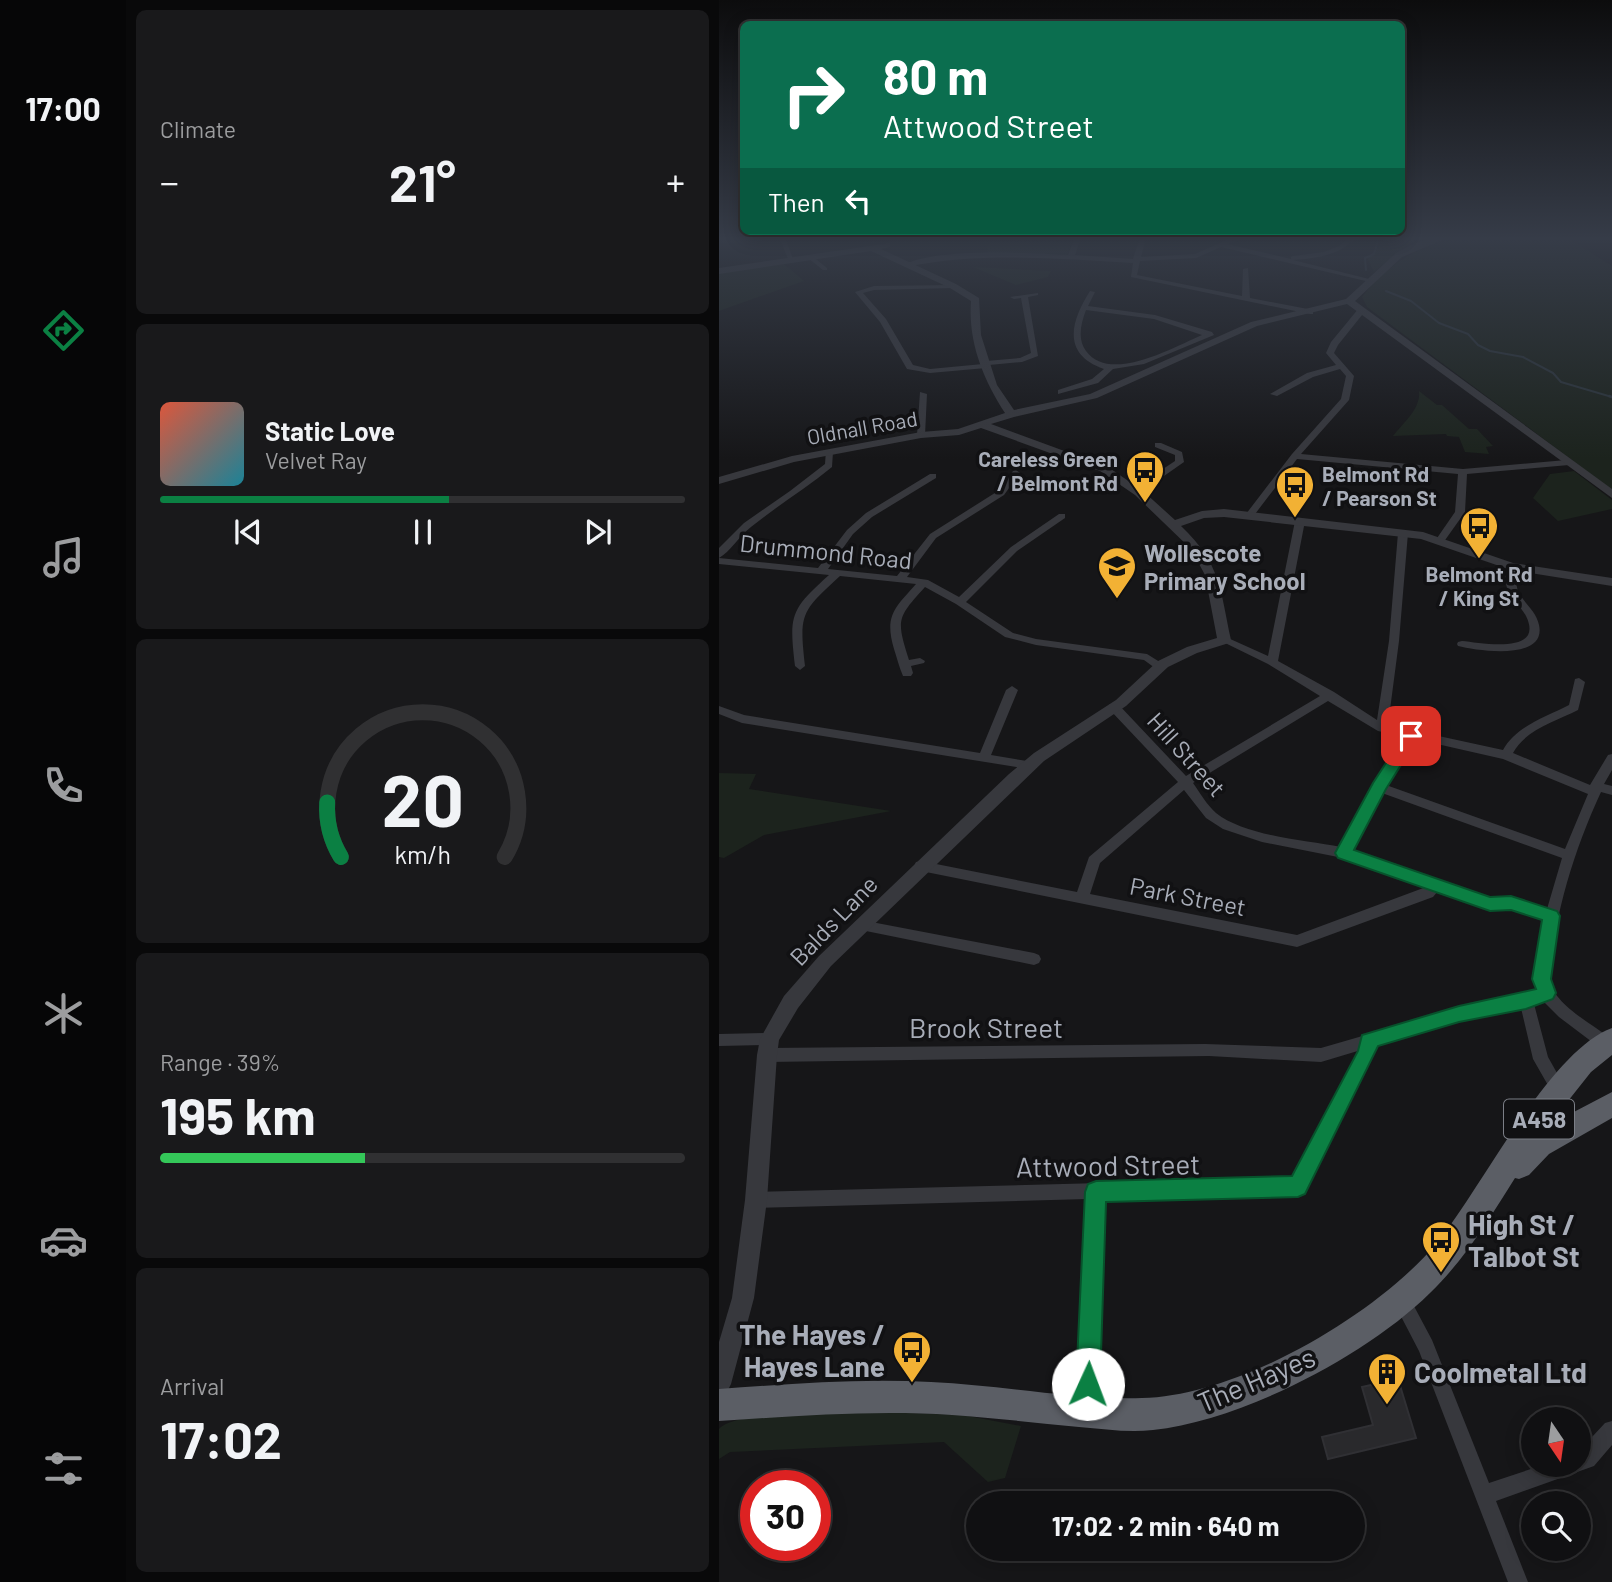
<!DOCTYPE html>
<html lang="en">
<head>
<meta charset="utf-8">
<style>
	:root { --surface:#101012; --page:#19191b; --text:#f1f3f6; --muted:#9c9d9f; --line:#303032; --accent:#0b8043 }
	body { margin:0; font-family:Barlow,sans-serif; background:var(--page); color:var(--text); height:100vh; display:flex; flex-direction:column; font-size:26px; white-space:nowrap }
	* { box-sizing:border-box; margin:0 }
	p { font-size:23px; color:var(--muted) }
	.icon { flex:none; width:38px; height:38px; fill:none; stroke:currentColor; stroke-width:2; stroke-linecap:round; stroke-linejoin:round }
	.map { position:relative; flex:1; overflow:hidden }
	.panel { display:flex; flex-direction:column; gap:10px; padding:10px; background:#09090a; width:593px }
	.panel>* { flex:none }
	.top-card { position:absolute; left:21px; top:21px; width:665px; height:214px; border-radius:10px; box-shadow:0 4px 18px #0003,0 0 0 2px var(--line); background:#0b6e4f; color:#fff; overflow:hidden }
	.needle { width:46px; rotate:167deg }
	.fabs { position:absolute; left:802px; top:1407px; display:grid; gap:14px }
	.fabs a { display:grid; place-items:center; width:70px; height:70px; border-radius:50%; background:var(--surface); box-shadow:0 4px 18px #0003,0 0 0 2px var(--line); font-size:35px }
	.speed { position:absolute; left:21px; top:1470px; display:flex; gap:14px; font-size:35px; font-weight:700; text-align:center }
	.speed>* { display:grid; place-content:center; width:91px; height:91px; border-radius:50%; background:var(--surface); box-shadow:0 4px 18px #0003,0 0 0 2px var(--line); line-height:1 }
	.speed .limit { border:10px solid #d22; background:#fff; color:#111 }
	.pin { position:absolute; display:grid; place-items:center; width:60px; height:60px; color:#fff; margin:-30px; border-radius:14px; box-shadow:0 4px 10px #0006 }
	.me { position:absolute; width:77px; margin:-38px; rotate:2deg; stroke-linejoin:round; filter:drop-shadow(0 0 5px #0008) }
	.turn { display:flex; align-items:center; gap:24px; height:147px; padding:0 28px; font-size:32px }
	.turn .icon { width:91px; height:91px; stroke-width:2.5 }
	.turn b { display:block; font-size:49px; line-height:60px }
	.then { display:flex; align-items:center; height:66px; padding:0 28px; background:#0003; gap:14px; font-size:26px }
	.big { font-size:52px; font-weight:700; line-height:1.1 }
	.panel .widget { flex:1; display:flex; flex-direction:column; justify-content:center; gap:10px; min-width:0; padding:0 24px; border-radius:10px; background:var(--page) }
	.panel .dial { align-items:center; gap:0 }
	.dial svg { height:182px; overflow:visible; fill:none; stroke:var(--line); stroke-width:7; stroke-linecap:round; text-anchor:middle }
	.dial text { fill:var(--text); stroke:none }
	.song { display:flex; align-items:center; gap:21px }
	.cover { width:84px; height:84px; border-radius:10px; background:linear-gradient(135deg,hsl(10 70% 55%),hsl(190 70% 35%)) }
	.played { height:7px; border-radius:4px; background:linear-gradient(90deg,var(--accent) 55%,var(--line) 55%) }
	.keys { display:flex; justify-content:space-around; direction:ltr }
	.heat { display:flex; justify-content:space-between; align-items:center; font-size:38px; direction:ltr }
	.charge { height:10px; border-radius:5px; background:linear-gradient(90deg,#34c759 39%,var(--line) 0) }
	.trip { position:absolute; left:247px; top:1491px; width:399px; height:70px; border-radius:35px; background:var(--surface); box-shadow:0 4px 18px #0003,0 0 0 2px var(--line); font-weight:700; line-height:70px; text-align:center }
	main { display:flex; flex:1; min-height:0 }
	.menu { display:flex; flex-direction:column; width:126px; justify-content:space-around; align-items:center; background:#060607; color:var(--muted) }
	.menu .icon { width:49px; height:49px }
	.menu .active { color:var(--accent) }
	.menu b { font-size:32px; color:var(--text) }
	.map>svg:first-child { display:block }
	.green { fill:#1c231d }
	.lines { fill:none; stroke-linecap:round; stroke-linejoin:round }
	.stream-far1 { stroke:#2c353c; stroke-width:2 }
	.stream { stroke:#2c353c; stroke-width:2.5 }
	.building { fill:#29292c; stroke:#303034; stroke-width:2 }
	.minor { fill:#37383d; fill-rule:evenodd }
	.tertiary { fill:#37383d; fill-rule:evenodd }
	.trunk { fill:#5b5e65; fill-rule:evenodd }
	.route { fill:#0b8043; stroke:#07532c; stroke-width:2 }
	.labels { text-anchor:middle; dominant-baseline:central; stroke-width:7; stroke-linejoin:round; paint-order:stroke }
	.far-street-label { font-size:21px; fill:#a8adb8; stroke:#111113 }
	.far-poi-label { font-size:21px; font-weight:bold; fill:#a8adb8; stroke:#111113; text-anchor:end }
	.shield { fill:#111113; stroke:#7b7e86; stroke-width:2 }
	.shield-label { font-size:23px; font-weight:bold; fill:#a8adb8 }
	.street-label { font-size:24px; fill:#a8adb8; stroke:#111113 }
	.poi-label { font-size:24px; font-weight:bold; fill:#a8adb8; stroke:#111113; text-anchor:start }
	.near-street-label { font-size:28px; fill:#a8adb8; stroke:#111113 }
	.near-poi-label { font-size:28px; font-weight:bold; fill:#a8adb8; stroke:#111113; text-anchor:start }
</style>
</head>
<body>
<main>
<nav class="menu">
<b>17:00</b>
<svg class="icon active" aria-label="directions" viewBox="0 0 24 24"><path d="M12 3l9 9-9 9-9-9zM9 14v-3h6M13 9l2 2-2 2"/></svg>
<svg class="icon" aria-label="music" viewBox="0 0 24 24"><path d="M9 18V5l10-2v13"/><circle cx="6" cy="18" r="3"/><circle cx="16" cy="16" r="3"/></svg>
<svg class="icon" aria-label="phone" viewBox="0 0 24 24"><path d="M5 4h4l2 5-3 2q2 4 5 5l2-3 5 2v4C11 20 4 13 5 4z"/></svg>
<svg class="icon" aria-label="climate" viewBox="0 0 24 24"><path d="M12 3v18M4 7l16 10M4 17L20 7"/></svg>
<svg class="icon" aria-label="car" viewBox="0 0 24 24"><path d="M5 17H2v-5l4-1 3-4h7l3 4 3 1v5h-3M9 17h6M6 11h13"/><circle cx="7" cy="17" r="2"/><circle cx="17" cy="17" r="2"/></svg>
<svg class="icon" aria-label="filters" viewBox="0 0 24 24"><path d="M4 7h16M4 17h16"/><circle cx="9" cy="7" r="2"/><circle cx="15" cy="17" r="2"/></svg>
</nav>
<section class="panel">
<div class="widget"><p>Climate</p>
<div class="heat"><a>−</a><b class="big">21°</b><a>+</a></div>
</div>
<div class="widget">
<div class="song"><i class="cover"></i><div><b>Static Love</b><p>Velvet Ray</p></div></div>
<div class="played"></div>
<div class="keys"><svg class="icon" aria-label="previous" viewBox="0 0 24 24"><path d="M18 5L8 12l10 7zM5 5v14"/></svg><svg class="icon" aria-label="pause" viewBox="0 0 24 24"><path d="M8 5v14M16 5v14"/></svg><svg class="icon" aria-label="next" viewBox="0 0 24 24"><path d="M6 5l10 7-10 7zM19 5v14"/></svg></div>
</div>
<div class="widget dial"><svg viewBox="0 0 100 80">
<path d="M14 69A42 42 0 1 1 86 69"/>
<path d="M14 69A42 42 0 0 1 8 45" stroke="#0b8043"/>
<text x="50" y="56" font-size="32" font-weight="700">20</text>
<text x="50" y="72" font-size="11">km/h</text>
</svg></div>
<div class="widget"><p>Range · 39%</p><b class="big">195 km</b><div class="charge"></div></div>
<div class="widget"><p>Arrival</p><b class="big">17:02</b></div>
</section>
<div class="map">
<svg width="893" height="1582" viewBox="0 0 893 1582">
	<rect width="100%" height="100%" fill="#161618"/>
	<path class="green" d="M316,237L353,241L348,256L267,254L270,243Z
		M665,237H707L690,244L655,272L648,258L657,251Z
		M742,237H847L893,266V490L648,307L643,297C670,262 700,246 742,237Z
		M65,264L85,281L0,311V273Z
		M254,267L332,271L329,277L297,285Z
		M700,391L718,405H723L750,429H758L774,446L767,447L770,454L746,452L740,437L728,436L727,434L674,436C684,423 702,409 700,391Z
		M855,471L893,500V509L839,521L814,498L831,474Z
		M0,773L37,774L30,789L172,811L45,835L5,858L0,857Z
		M138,1411L244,1415L302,1426L286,1478L269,1482L225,1442L11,1452L0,1459V1429C15,1411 111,1412 138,1411Z"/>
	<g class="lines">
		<path class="stream-far1" d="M647,270L646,258L655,254L660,237
			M667,291L692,301L720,323L749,334L759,345L771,351L804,357L834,373L842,382L893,397"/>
		<path class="stream" d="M890,396L893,397"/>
	</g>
	<path class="building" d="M679,1379L697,1438L609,1459L603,1437L654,1425L643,1387Z"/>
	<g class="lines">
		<path class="minor" d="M60,237H66L75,262L70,261Z
			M356,237H362L356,255L414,259L421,237H427L422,257L476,254L510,239L530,237L508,244L572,259V257L574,256L605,252L620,246L630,237H637C621,256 597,258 574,260L654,280L651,282L502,247L477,258L421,261L418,275L523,296L524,269L529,268L531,298L594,310V314H591L412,277L414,263C338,259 264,251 187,267L184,265C221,247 307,253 349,255Z
			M89,256H93L108,268V270H104L89,258Z
			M236,285L237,286L234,288L155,290L144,293L167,319L194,365L211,369L264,364L267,361L301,358L312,353L302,298L295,299L291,297L319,293V295L309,297L319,356L303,362L270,365L267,368L211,373L188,369L161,322L136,292L155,286Z
			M371,291L376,292L369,306L436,315L493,332L495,335L425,364L394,369L379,383L339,394V390L373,379L385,369C342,354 352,321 371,291ZM367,310L435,319L483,335C455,347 391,384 367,351C358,339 362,323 367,310Z
			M640,308L647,310L619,345L615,353L635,376L630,400L582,454L744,469L847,460L850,461V465L748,474L746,512L724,543L721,544L716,541L736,512L739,474L578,459L533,518H527V514L573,454L622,399L627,376L621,369L594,377L558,396L551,394L588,373L617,365L607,353L612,342Z
			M201,392L208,394L206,435L202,438L198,435Z
			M436,443H442L463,452L465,462L435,483L408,487V483L429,479L456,461V455L436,447Z
			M107,450L114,452L113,467C86,489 58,506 32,527C20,536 11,552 0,558V548L25,523L71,491L106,464Z
			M297,470L301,473L285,495L217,538L188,577L209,580L240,597L292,547L340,514H346V518L298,551L247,602L294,633L317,639L428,654L444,664L445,666L444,668H436L425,660L317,645L286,637L237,604L206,587C178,618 177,619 190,660L201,658L206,661L205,663L192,666L194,673L192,676H184C180,667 178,658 175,649C165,615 176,608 197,584L121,576C82,612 80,613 86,666L81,670L76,666C70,615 71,610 110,575L0,564V558L99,568L128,530L147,513L211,474H217V478L153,517L134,534L109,569L178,576L211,534L279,491L294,471Z
			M581,518L586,521L559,661L615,692L658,720L670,641L679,533L684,530L689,533L680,641L669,725L784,750C797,726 827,717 850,705L856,679L860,678L866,682L859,710C837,721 806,730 794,753L871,785L889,755L893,754V770L885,784L893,786V795L882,792C855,850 836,913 830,977C831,1002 874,1025 893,1039V1052L885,1051L840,1017L824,1001L815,1004L829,1057L847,1089L844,1094L839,1096L834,1094L814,1059L802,1008L740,1020L657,1045L654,1057L585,1192L579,1194L385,1199L377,1411L375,1418L368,1420L361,1418L359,1411L368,1199L37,1208L31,1206L29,1200L31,1194L37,1192L574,1178L642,1050L602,1062L490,1056L48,1062L43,1060L40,1055L43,1050L48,1048L486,1044L602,1048L740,1008L818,991L816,972L826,919L792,908L771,909L719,891L714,897L578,947L202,871L197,870L195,866L197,862L202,861L358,892L370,857L459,782L391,710L389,707L391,704H399L467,776L601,696L549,664L500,640L505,637L509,638L549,656L576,521ZM609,701L659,731L686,737L656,784L622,847C585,840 526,836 497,813C488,805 481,793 474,783ZM696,739L784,759L869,794L846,849L667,785ZM465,790L487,818L504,829L543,842L624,858L707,887L578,935L371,894L381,863ZM663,793L843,858L828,909L792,898L771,899L633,851Z
			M792,563L797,566C797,575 796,585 800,593C806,604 817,611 820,625C828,661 759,651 739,646L738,644L739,642L743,641C763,643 826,655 807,616C802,606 791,599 788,588C786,581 787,573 787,566Z
			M293,686L299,690L272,755L314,762L316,765L310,769L23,723L0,714V706L25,715L261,753L287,690Z
			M142,920L315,953L320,955L322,959L320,963L315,965L142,930L137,929L135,925L137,921Z
			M51,1033L56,1034L58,1039L56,1044L51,1045L0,1046V1034Z
			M682,1290L688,1293L713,1340L770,1483L824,1465H859V1452L886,1423L893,1421V1445L875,1466L777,1501L809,1582H789L700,1351L673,1299L676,1293Z"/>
		<path class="tertiary" d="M717,237H731L683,257L636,301L893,489V498L628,304L538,326L378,398L295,417L272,424L389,467L424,491L456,520L483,511L505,509L704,532L794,563L893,578V586L792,570L702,539L505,517L485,518L462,526C502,564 501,589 512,640L510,643L478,653L449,667L407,706L325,761L112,966L79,1008L60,1040L58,1055L48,1200L35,1298L12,1384L8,1392L0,1396V1342L13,1298L26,1200L38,1055L41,1039L65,996L100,956L290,774L315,753L397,700L439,661L468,647L498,638L486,575L472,549L416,495L381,471L262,428L240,435L202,438L75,462L0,484V477L73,456L202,432L239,429L286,413C264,379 249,342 252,301L231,288L152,251L0,274V268L171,243V247L162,249L237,284L260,298L262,335L278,385L295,410L371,394L532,322L627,299L677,253L694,244Z"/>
		<path class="trunk" d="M893,1028V1055L872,1072L830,1125L893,1092V1118L830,1154L810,1175L800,1179L796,1178C771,1218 746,1259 711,1293C647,1356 524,1420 434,1430C410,1433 385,1429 360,1427C318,1423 276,1418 233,1415C155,1410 78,1416 0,1421V1389C70,1384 141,1378 212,1382C282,1385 353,1400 423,1398C519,1396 656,1316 717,1244C762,1190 830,1051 893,1028Z"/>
	</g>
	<linearGradient id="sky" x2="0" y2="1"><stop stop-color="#0c0c0d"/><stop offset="0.52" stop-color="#363c48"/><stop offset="1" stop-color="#363c48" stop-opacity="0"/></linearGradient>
	<rect width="893" height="459" fill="url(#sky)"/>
	<path class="route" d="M692,731L700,736L667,789L635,850L771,897L792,896L838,911L841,916L832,979L837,993L834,999L807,1009L740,1022L659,1046L586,1194L579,1197L387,1202L381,1384L378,1392L369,1396L361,1392L357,1384L366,1192L369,1184L377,1181L573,1176L639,1051L643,1035L740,1006L817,989L813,979L823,920L792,910L771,911L619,858L616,853L654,783L687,732Z"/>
	<defs>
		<symbol id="bus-pin" viewBox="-11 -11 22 30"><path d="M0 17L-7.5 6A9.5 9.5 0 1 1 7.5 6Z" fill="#f2b134" stroke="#111113"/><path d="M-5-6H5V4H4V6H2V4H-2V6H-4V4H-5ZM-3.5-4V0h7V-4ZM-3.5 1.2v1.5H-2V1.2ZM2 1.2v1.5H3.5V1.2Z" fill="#111"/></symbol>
		<symbol id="school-pin" viewBox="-11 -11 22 30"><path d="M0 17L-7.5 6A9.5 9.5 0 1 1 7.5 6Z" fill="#f2b134" stroke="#111113"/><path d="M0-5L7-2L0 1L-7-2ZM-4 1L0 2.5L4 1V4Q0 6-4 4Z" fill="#111"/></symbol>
		<symbol id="building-pin" viewBox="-11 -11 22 30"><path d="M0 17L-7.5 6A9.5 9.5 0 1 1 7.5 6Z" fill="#f2b134" stroke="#111113"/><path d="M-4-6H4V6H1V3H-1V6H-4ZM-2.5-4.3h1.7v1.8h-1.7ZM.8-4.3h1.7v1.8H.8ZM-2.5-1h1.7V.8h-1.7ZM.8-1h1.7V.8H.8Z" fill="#111"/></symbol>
	</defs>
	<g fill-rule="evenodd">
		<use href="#bus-pin" x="404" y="448" width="44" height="60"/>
		<use href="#bus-pin" x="554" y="463" width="44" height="60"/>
		<use href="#bus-pin" x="738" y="504" width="44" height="60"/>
		<use href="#school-pin" x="376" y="544" width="44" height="60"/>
		<use href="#bus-pin" x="700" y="1218" width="44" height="60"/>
		<use href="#bus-pin" x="171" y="1328" width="44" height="60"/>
		<use href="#building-pin" x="646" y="1350" width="44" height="60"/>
	</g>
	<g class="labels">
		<g class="far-street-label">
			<text transform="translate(143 427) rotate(-10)">Oldnall Road</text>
		</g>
		<g class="far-poi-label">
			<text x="399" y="458">Careless Green<tspan x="399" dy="24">/ Belmont Rd</tspan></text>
			<text x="603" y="473" text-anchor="start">Belmont Rd<tspan x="603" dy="24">/ Pearson St</tspan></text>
			<text x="760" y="573" text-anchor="middle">Belmont Rd<tspan x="760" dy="24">/ King St</tspan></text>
		</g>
		<rect class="shield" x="785" y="1099.5" width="70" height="39" rx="5"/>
		<g class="shield-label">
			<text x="820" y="1119">A458</text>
		</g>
		<g class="street-label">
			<text transform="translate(107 551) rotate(6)">Drummond Road</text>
			<text transform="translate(468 754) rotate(48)">Hill Street</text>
			<text transform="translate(469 896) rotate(11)">Park Street</text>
			<text transform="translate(114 920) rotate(-46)">Balds Lane</text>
		</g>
		<g class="poi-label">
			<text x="425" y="552">Wollescote<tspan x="425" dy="28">Primary School</tspan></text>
		</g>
		<g class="near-street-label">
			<text x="267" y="1027">Brook Street</text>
			<text transform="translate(389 1165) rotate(-1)">Attwood Street</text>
			<text transform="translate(537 1379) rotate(-23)">The Hayes</text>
		</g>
		<g class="near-poi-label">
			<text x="749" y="1224">High St /<tspan x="749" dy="32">Talbot St</tspan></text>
			<text x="166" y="1334" text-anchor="end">The Hayes /<tspan x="166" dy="32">Hayes Lane</tspan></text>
			<text x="695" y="1372">Coolmetal Ltd</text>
		</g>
	</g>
</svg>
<div class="fabs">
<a><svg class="needle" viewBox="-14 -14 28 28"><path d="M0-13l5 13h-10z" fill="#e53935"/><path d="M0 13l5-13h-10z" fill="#9c9d9f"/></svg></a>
<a><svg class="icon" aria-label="search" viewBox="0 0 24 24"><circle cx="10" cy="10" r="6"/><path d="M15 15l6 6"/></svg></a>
</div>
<div class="speed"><div class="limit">30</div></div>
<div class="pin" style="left:692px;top:736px;background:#d93025"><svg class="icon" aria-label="arrive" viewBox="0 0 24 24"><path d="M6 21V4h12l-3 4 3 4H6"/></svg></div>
<svg class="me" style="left:369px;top:1384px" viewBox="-20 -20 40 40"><circle r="19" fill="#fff"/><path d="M0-13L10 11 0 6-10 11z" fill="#0b8043"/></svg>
<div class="trip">17:02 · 2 min · 640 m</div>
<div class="top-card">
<div class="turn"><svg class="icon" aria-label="right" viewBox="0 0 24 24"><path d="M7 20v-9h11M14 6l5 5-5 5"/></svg><div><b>80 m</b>Attwood Street</div></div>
<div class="then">Then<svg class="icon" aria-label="left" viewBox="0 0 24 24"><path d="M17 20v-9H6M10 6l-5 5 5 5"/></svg></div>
</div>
</div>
</main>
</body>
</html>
